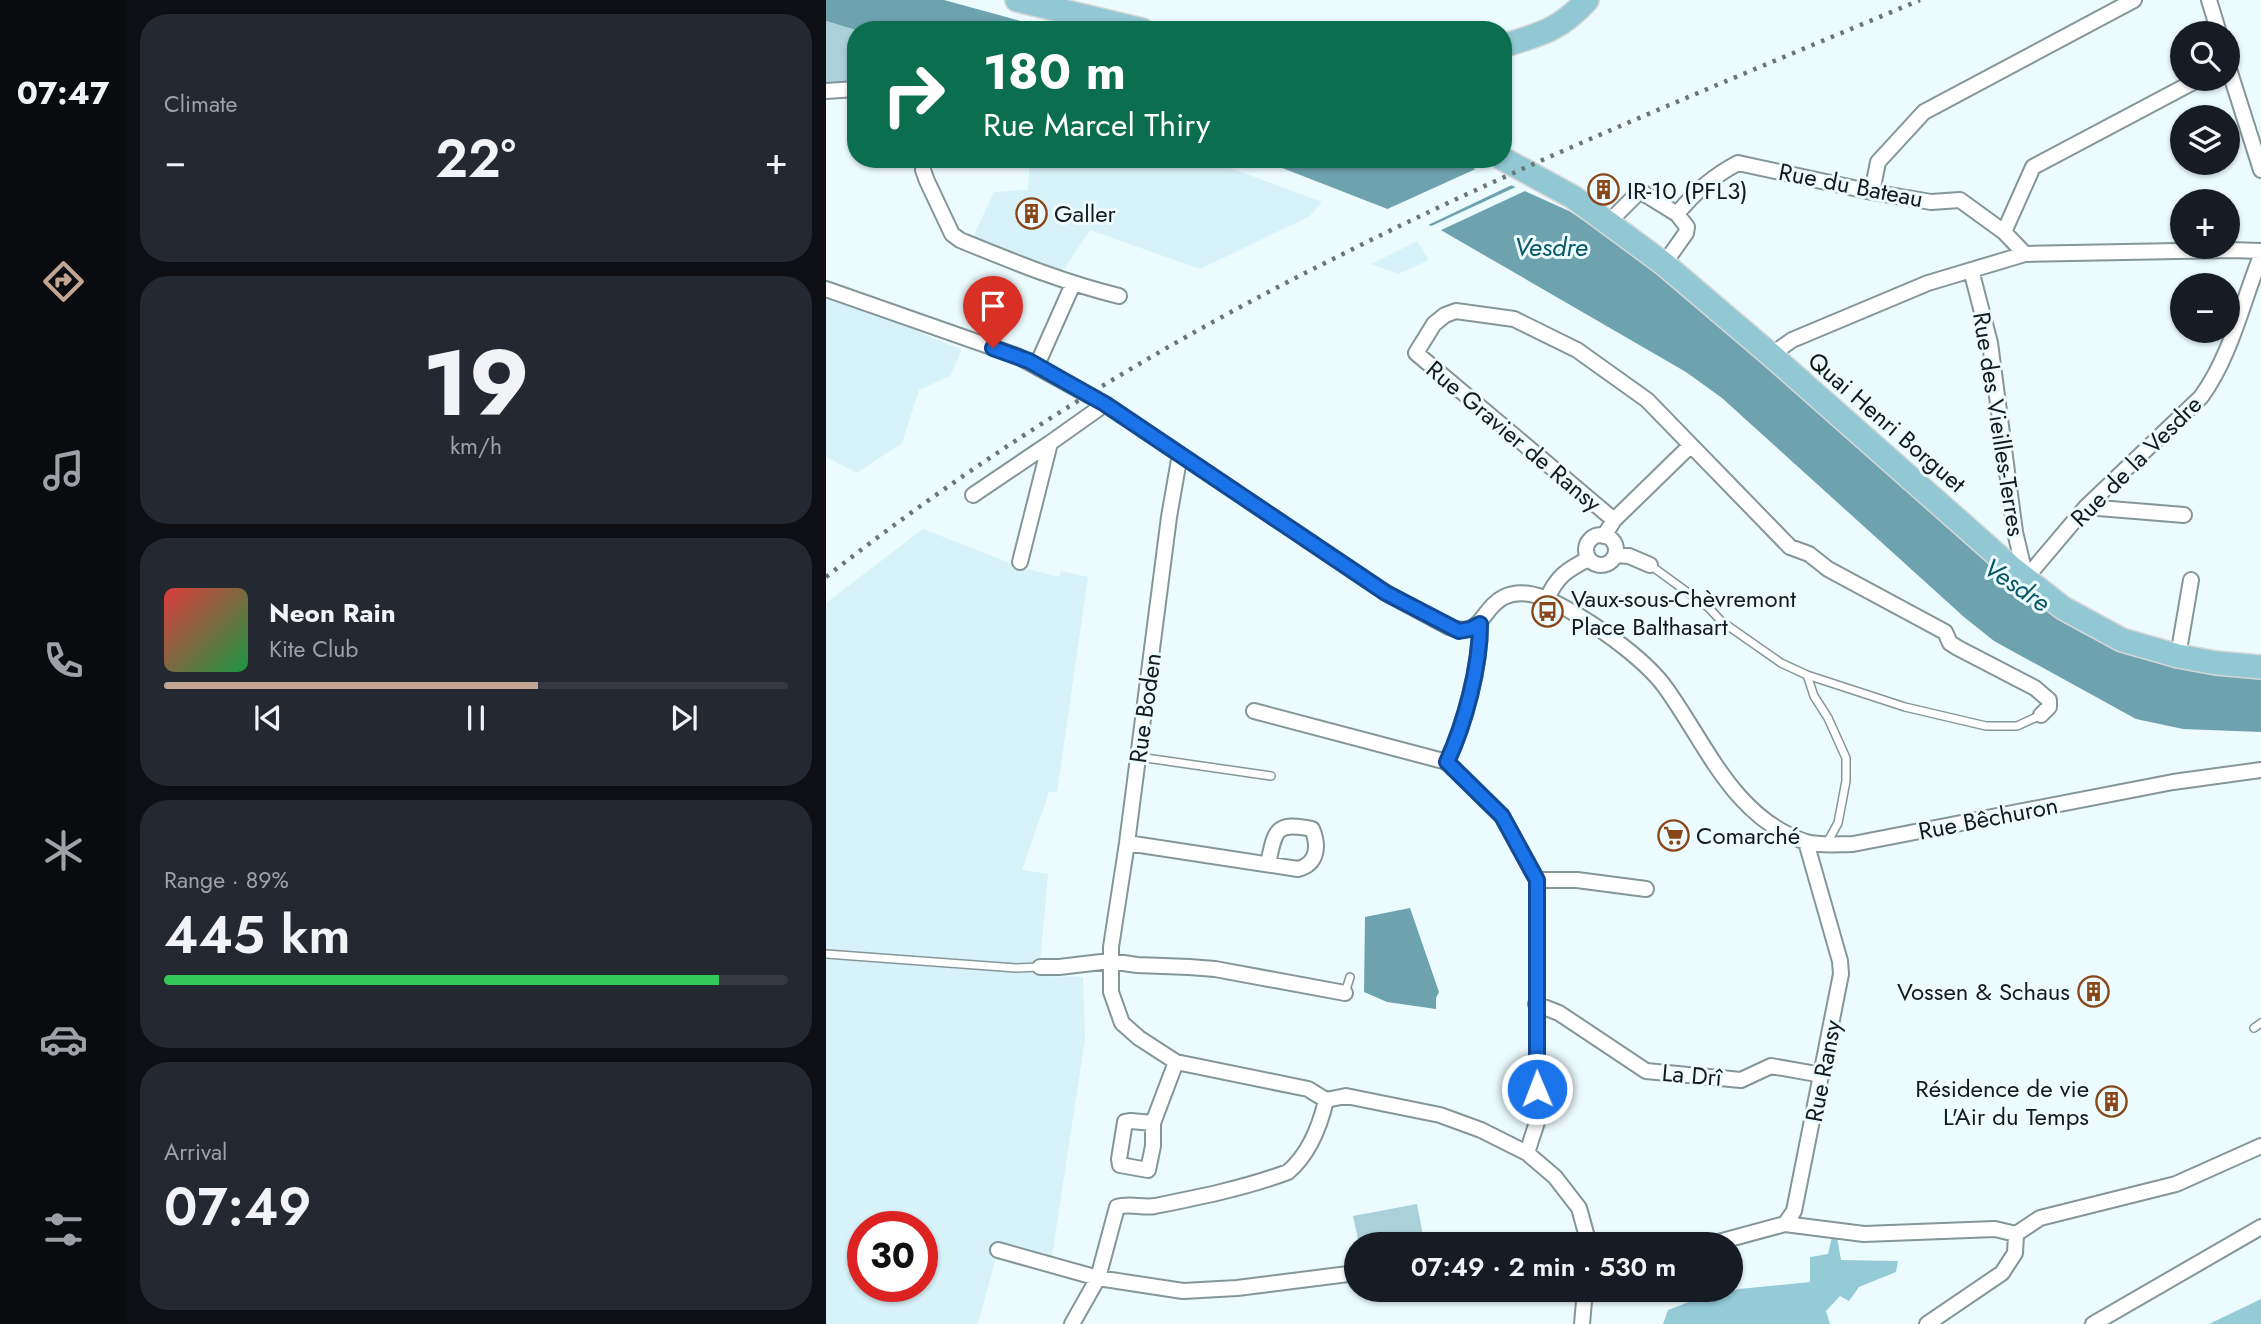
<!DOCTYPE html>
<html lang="en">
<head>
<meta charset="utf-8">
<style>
	:root { --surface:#171b24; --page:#242831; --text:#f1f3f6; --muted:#9ea1a6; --line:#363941; --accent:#c2a592 }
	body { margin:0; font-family:Jost,sans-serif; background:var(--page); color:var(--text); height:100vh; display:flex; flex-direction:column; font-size:26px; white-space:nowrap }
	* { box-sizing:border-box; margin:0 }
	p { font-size:23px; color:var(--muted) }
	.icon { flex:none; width:38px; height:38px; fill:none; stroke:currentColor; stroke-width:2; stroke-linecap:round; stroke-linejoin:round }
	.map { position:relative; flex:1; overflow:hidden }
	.panel { display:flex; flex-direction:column; gap:14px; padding:14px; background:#0d0f14; width:700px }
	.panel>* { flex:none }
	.hud { position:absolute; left:21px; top:21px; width:665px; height:147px; border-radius:28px; box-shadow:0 2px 5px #0004; background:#0b6e4f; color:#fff; overflow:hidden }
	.tools { position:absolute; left:1344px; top:21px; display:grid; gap:14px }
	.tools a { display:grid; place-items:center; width:70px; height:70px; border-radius:50%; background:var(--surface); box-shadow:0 2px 5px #0004; font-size:35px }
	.speed { position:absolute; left:21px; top:1211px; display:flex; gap:14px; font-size:35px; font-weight:700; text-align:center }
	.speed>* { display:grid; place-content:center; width:91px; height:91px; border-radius:50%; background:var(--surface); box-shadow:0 2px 5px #0004; line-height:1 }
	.speed .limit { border:10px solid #d22; background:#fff; color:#111 }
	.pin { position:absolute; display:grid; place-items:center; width:60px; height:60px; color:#fff; margin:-72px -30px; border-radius:50% 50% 50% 0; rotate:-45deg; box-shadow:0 0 7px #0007 }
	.pin .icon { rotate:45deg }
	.me { position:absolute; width:77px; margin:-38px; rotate:359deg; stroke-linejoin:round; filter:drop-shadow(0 0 5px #0008) }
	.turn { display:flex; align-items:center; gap:24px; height:147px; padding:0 21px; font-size:32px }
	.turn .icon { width:91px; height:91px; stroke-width:2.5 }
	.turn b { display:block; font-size:49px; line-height:60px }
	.big { font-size:52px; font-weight:600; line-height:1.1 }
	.panel .card { flex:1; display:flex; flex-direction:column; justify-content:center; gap:10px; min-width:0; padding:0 24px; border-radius:28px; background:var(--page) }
	.panel .dial { align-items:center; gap:0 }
	.dial b { font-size:91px; line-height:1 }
	.song { display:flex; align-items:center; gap:21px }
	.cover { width:84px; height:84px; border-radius:10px; background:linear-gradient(135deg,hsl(0 70% 55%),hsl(140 70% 35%)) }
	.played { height:7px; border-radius:4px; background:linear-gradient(90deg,var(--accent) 60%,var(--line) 60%) }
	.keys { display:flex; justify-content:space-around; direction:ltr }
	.heat { display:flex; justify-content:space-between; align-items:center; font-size:38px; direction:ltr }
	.charge { height:10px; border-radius:5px; background:linear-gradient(90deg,#34c759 89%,var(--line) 0) }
	.trip { position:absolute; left:518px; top:1232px; width:399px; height:70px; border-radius:35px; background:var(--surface); box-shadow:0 2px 5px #0004; font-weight:600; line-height:70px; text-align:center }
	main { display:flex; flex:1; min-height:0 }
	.menu { display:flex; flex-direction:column; width:126px; justify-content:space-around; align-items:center; background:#090b0e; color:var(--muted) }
	.menu .icon { width:49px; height:49px }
	.menu .on { color:var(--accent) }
	.menu b { font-size:32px; color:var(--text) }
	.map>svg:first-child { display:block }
	.built { fill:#d7f2f8; fill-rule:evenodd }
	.green { fill:#aad1da }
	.forest { fill:#94cbd7 }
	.water { fill:#6da2ae }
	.pier { fill:#ecfbfe }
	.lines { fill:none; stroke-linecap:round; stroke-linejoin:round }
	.lane-casing { stroke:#859699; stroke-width:10 }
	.street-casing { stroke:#859699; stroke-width:18 }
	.primary-casing { stroke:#d5d6d6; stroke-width:26 }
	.lane { stroke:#fff; stroke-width:7 }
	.street { stroke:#fff; stroke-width:14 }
	.primary { stroke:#92c8d3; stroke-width:23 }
	.rail { stroke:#6b7577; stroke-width:4.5; stroke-dasharray:3.5 7; stroke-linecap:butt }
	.route-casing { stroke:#114b97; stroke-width:18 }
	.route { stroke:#1a73e8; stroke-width:12 }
	.labels { text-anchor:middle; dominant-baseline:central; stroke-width:6; stroke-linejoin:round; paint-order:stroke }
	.street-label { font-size:24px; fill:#141a1c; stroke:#ecfbfe }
	.poi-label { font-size:24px; fill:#141a1c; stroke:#ecfbfe; text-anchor:start }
	.water-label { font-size:26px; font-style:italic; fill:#095865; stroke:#ecfbfe }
</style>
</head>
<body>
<main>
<nav class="menu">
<b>07:47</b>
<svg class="icon on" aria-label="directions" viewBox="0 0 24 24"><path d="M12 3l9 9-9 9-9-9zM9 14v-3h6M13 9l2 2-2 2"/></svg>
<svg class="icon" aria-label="music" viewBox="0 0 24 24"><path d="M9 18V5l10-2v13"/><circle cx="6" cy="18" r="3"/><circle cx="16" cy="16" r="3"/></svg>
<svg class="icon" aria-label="phone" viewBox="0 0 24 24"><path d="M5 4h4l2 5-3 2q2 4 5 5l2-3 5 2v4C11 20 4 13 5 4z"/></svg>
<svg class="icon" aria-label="climate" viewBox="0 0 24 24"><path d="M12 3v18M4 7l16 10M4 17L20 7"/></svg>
<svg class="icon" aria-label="car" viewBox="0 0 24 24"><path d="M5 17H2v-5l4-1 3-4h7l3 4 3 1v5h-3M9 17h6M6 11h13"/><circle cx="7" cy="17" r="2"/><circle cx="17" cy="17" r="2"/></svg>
<svg class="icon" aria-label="filters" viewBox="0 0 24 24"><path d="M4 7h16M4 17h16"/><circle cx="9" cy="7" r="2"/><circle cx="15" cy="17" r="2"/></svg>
</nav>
<section class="panel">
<div class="card"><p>Climate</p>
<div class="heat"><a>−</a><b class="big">22°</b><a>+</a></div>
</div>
<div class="card dial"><b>19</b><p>km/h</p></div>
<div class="card">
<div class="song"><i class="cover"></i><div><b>Neon Rain</b><p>Kite Club</p></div></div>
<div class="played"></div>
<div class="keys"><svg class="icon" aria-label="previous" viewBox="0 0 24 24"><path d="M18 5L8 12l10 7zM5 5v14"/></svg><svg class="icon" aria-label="pause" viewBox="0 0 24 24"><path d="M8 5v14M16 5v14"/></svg><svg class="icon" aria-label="next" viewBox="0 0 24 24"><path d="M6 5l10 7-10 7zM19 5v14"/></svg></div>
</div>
<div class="card"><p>Range · 89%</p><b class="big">445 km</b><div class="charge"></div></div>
<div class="card"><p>Arrival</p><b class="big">07:49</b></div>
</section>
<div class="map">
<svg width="1435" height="1324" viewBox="0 0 1435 1324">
	<rect width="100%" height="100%" fill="#ecfbfe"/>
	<path class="built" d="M204,159H380L496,202L484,216L374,269L264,230L236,272L146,239L168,192L202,190Z
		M591,241L603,260L572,274L545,264Z
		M0,296L48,313L136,350L124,376L93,390L76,443L31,473L0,457Z
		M97,529L194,567L233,577L235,571L262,577L231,792H223L196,870L222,874L213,976L257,977L259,1039L226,1256L173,1246L152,1324H0V603ZM37,1227H96V1286H37Z"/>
	<path class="green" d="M0,21L30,30V90L0,92Z
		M591,1204L598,1240L578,1244H533L527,1216Z"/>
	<path class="forest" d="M1006,1237H1011L1015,1260L1072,1261L1070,1272L1033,1287L1023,1301L1014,1296L1000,1311L1004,1324H837L842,1310L863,1302L913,1289L984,1282V1257L1002,1254Z
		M1435,1299V1324H1383Z"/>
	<path class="water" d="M0,0H118L227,30H30L0,21Z
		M433,159H627L743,211L789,241L847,284L1194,590L1250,628L1291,648L1435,675V732L1357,729L1310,719L1168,641L1138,617L896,398L860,372L613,229Z
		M584,908L613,992L610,998V1009L561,1002L538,992L539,917Z"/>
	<path class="pier" d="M654,167L690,183L598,227L557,211Z
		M694,185L703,189L611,232L601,228Z"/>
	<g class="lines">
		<defs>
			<path id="lane" d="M824,565L883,608L895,621L955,663L981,675L1079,707L1160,726H1191L1215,715
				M981,675L988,696L1002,718L1020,758V781L1012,823L1001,843
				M313,757L445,776
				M0,954L190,968L214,967
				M519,993L524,977
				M1428,1028L1435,1023"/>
			<path id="street" d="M1383,0L1393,33
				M1402,66L1435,170
				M0,91L30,89
				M97,159V170L101,181L126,234L134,240C188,262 236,282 293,296
				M1046,192L1052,162L1098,112L1308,0
				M782,223L814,191L851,214
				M1178,232L1207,167L1373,79
				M838,264L860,233L861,227L851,214C867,194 889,175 912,163L1046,192L1105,202L1134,200L1178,232L1199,254
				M1145,270L1164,343L1189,532L1200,578
				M0,289L191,356L279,404L560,593L623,627C657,639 654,609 678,597C702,585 733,604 753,616C780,632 821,662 839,687C880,743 907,818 980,842C994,846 1012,844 1027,844L1347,782L1435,770
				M945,355L966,340L1102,283L1199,254L1404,250L1435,251
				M211,365L247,284
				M354,454L343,517L301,843L285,947V992L296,1023L313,1038L350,1062L482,1089L500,1100L520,1096L614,1115L655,1130L701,1153L729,1177L753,1208L763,1244
				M147,495L224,443
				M1260,507L1358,515
				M788,520L590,353L608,324L619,315L630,311L688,319L751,350L821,400L964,547L983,554L1002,569L1119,632L1124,643L1132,648L1209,688L1223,700V707L1215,715
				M760 550a15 15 0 1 1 30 0a15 15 0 1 1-30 0Z
				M778,536L788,520L864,446
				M789,555L803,556L824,565
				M194,562L224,443L279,404
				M1200,578L1260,507L1375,397C1405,356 1416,303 1435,256
				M721,599C731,576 741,570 762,559
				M654,624C654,668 639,722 621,762L676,816L711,880V1122L701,1153
				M1352,656L1365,580
				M428,711L621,762
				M301,843L472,869C492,864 493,845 486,829C449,821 449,831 442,864
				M711,880H751L820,889
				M214,967H233L284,961L311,965L363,967L389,969L519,993
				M710,1004L733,1013L820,1071L915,1080L945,1066L996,1075
				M327,1123V1146L322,1170L294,1165L293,1159L299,1122L305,1121L327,1123L350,1062
				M959,1224L1038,1234L1169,1229L1190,1234L1214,1218L1350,1184L1435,1146
				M885,1244L959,1224L968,1211L1015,974L1014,961L980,842
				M172,1250L272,1278L357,1291L411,1288L530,1273
				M246,1324L272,1278L291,1207C303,1203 316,1208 329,1206C374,1197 419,1188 462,1172C483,1154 494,1126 500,1100
				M756,1324L759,1290
				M1101,1324L1176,1273L1189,1253L1190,1234
				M1267,1324L1435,1227"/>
			<path id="primary" d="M191,0L316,30
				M677,46C715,34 734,30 761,0
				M677,159L747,197L838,264L945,355L1187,569L1237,608L1296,640L1352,656L1390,663L1435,667"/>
		</defs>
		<use href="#lane" class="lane-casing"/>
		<use href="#street" class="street-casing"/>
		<use href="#primary" class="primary-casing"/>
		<use href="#lane" class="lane"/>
		<use href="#street" class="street"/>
		<use href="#primary" class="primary"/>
		<path class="rail" d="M0,577C155,455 325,350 501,262C693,164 895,84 1094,0"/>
	</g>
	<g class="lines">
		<defs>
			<path id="route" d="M167,348L203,361L279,404L560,593L633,631L644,629L654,624C654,667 639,723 621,762L676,816L711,880V1089"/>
		</defs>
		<use href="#route" class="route-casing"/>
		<use href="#route" class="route"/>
	</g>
	<defs>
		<symbol id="building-ring" viewBox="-11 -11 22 22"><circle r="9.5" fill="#ecfbfe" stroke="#894618" stroke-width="1.5"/><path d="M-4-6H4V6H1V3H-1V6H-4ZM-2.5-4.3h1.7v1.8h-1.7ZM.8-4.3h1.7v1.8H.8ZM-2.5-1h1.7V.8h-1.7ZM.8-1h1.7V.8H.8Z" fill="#894618"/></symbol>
		<symbol id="bus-ring" viewBox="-11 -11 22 22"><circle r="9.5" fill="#ecfbfe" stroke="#894618" stroke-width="1.5"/><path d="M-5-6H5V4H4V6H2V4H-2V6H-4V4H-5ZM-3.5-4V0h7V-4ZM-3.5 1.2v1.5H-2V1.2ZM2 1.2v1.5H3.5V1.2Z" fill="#894618"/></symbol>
		<symbol id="supermarket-ring" viewBox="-11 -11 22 22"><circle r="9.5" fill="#ecfbfe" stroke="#894618" stroke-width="1.5"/><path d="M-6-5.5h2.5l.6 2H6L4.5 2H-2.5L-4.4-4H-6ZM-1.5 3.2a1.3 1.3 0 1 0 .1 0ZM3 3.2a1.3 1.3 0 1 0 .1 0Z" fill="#894618"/></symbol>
	</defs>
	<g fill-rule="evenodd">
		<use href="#building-ring" x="760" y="172" width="35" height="35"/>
		<use href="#building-ring" x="188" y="196" width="35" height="35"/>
		<use href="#bus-ring" x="704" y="594" width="35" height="35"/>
		<use href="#supermarket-ring" x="830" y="818" width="35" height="35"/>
		<use href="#building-ring" x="1250" y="974" width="35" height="35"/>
		<use href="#building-ring" x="1268" y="1084" width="35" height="35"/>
	</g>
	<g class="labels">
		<g class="street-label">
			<text transform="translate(1025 185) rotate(11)">Rue du Bateau</text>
			<text transform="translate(1061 422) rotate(41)">Quai Henri Borguet</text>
			<text transform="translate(1173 424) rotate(81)">Rue des Vieilles-Terres</text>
			<text transform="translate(688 436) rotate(40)">Rue Gravier de Ransy</text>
			<text transform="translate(1310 461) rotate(-45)">Rue de la Vesdre</text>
			<text transform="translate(319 708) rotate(-82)">Rue Boden</text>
			<text transform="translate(1162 818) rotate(-11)">Rue Bêchuron</text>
			<text transform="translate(997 1071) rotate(-79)">Rue Ransy</text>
			<text transform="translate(866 1075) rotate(5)">La Drî</text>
		</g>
		<g class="poi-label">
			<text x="801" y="190">IR-10 (PFL3)</text>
			<text x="228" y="213">Galler</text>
			<text x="745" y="598">Vaux-sous-Chèvremont<tspan x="745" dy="28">Place Balthasart</tspan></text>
			<text x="870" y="835">Comarché</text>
			<text x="1244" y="991" text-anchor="end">Vossen &amp; Schaus</text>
			<text x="1263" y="1088" text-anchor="end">Résidence de vie<tspan x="1263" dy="28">L'Air du Temps</tspan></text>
		</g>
		<g class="water-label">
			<text x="725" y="247">Vesdre</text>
			<text transform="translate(1191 585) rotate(34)">Vesdre</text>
		</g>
	</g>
</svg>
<div class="tools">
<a><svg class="icon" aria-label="search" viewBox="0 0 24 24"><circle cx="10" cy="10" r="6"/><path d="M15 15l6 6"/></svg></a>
<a><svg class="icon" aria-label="layers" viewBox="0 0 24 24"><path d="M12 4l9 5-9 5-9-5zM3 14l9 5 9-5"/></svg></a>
<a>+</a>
<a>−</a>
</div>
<div class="speed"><div class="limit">30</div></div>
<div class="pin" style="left:167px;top:348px;background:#d93025"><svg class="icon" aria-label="arrive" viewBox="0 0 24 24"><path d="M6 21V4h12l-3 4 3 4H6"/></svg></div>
<svg class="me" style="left:711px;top:1089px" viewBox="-20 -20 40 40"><circle r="17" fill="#1a73e8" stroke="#fff" stroke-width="3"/><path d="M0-11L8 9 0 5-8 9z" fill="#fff"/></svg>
<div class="trip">07:49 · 2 min · 530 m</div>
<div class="hud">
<div class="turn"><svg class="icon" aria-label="right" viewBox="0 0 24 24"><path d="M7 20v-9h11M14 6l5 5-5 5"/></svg><div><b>180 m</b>Rue Marcel Thiry</div></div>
</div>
</div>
</main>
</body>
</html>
